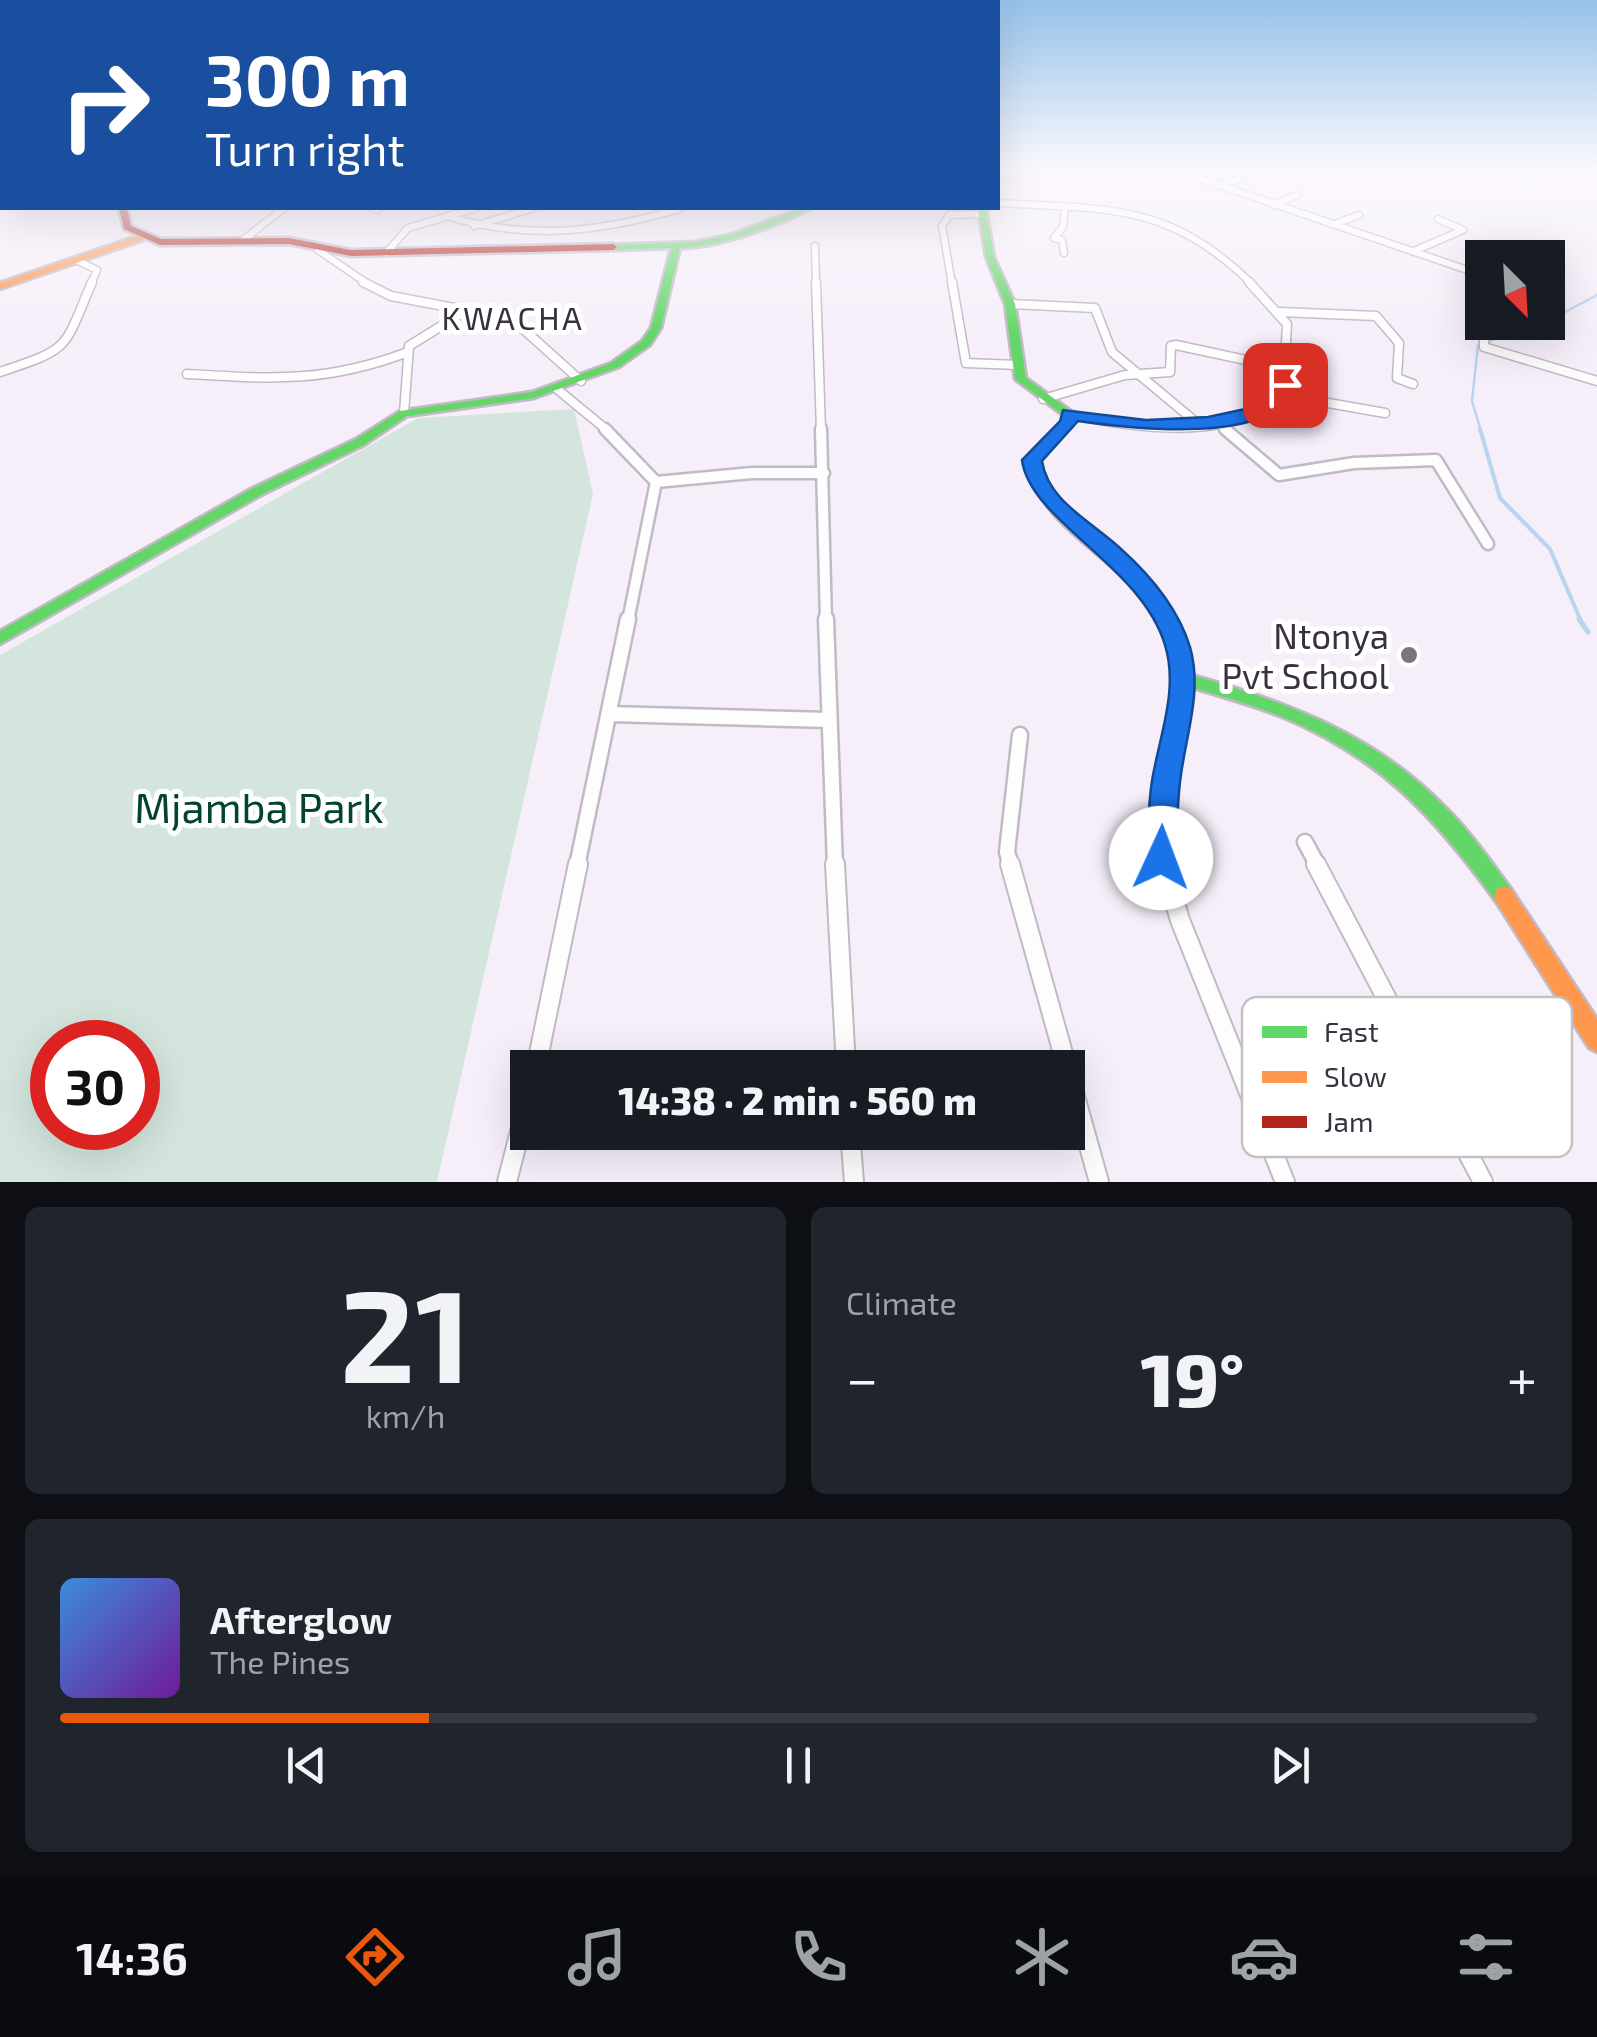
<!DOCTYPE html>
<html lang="en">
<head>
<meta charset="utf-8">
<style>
	:root { --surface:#171b24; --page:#20242c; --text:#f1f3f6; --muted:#9ea1a6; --line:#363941; --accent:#ea580c }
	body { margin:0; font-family:"Exo 2",sans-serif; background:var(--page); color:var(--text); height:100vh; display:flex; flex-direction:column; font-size:38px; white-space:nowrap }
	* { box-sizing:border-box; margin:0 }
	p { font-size:32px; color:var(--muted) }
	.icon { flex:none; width:55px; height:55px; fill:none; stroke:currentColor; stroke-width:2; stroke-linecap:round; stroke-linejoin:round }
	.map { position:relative; height:1182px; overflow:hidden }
	.sheet { display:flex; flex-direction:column; gap:25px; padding:25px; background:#0d0f14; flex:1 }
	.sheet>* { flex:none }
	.banner { position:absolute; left:0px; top:0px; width:1000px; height:210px; box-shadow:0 10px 40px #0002; background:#1a4fa0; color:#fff; overflow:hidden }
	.needle { width:65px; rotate:156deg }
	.tools { position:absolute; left:1465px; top:240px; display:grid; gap:20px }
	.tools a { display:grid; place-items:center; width:100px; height:100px; border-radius:0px; background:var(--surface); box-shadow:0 10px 40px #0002; font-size:50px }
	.speed { position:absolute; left:30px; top:1020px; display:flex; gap:20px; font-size:50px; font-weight:700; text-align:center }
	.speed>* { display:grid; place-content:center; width:130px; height:130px; border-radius:50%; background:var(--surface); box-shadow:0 10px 40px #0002; line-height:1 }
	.speed .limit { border:15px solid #d22; background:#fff; color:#111 }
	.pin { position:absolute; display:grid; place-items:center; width:85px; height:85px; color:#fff; margin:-42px; border-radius:20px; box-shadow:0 5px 15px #0006 }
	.me { position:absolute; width:110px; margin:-55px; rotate:2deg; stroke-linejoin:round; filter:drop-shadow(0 0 8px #0008) }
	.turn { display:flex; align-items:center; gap:35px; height:210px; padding:0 40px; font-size:45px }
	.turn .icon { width:130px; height:130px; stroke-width:2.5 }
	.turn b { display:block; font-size:70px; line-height:85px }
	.big { font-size:75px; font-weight:800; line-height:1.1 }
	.sheet .widget { flex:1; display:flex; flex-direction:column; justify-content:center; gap:15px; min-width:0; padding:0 35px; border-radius:15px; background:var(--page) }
	.sheet .dial { align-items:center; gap:0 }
	.dial b { font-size:130px; line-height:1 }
	.song { display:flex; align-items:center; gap:30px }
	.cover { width:120px; height:120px; border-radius:15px; background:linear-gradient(135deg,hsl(210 70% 55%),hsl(280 70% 35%)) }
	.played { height:10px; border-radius:5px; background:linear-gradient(90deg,var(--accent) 25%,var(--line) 25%) }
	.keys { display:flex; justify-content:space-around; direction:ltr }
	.heat { display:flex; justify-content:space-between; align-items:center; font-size:55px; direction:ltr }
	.sheet .tiles { flex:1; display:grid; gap:25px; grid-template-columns:1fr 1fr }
	.widget:last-child { grid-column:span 2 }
	.trip { position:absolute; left:510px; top:1050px; width:575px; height:100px; border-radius:0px; background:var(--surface); box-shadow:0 10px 40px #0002; font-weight:800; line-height:100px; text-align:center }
	.menu { display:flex; height:160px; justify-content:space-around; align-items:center; background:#090b0e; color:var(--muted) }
	.menu .icon { width:70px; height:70px }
	.menu .active { color:var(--accent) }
	.menu b { font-size:45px; color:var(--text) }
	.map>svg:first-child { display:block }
	.green { fill:#d3e5dd; fill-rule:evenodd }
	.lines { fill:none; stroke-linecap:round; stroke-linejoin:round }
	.stream-far2 { stroke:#b8d4ef; stroke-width:2.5 }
	.stream-far1 { stroke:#b8d4ef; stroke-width:4 }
	.stream { stroke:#b8d4ef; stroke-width:5 }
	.street-far4-casing { stroke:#c1bac5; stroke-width:9 }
	.street-far3-casing { stroke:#c1bac5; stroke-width:11 }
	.street-far2-casing { stroke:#c1bac5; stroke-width:15 }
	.street-far1-casing { stroke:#c1bac5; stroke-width:19 }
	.street-casing { stroke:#c1bac5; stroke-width:22 }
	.fast-casing { stroke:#c1bac5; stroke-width:5 }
	.slow-casing { stroke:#c1bac5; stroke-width:5 }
	.jam-casing { stroke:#c1bac5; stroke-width:5 }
	.street-far4 { stroke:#fefdfe; stroke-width:6 }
	.street-far3 { stroke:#fefdfe; stroke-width:8 }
	.street-far2 { stroke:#fefdfe; stroke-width:10 }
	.street-far1 { stroke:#fefdfe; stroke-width:14 }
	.street { stroke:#fefdfe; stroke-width:18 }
	.fast { fill:#63d668; fill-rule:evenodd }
	.slow { fill:#ff974d; fill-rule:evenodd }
	.jam { fill:#b3261e; fill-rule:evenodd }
	.route { fill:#1a73e8; stroke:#114b97; stroke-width:2.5 }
	.poi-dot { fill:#7b7480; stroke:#fff; stroke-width:4 }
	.labels { text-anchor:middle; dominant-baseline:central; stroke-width:10; stroke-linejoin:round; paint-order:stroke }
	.far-quarter-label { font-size:32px; letter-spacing:2.5px; fill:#39313e; stroke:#fff }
	.poi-label { font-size:35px; fill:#39313e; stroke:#fff; text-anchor:end }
	.near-park-label { font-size:42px; fill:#03442a; stroke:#fff }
	.key { fill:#fff; stroke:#c4c1c5; stroke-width:2.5 }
	.key-label { font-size:28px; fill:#39313e }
</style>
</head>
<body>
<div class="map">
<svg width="1597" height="1182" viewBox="0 0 1597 1182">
	<rect width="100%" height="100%" fill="#f6effa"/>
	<path class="green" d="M574,409L593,494L437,1182H0V655L418,418ZM52,1042H138V1128H52Z"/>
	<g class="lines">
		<path class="stream-far2" d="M1548,321L1597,295
			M1481,431L1472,401L1478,345L1545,322"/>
		<path class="stream-far1" d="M1480,429L1500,498L1550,549L1581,621"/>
		<path class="stream" d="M1579,619L1588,632"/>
		<defs>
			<path id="street-far4" d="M1172,169L1482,275
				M998,175L1050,169
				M1218,186L1244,177
				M998,203C1106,209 1168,202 1252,284
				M1273,205L1297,195
				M374,208L378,210
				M447,216C527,241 603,232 682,208
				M1335,224L1359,215
				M474,226L534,208
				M242,241L284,208
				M815,246L816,284
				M318,250L368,284
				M1414,251L1463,230L1438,219
				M386,253L408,228L476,208
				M1064,253L1062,240L1054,238L1063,227L1065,207
				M78,261L97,270L91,284
				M952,284L942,226L949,215L983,214"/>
			<path id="street-far3" d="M363,282L391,296L512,319L581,381
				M816,282L821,431
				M952,282L966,363L1018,365
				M1010,304L1095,308L1112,352L1197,423
				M1280,312L1376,316L1399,343L1397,378L1413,384
				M1484,340V347L1597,381
				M0,372C72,348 63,350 92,282
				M187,374C273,379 326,383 408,352
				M557,389L608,431
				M1283,395L1385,413
				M1043,399L1125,375L1170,372L1171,346L1176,345L1288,369
				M404,413L409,346L467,310
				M1069,414C1132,428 1232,443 1283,395L1287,324L1249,282
				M1216,421L1228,431"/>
			<path id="street-far2" d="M605,429L656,482L628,621
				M821,429L826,621
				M1225,429L1279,475L1354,463L1436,460L1488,544
				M656,482L752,473H824"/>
			<path id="street-far1" d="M826,619L835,866
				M610,714L829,720
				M1305,842L1318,866
				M577,866L628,619
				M1011,866L1007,852L1020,735
				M1163,866L1165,785L1184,679"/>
			<path id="street" d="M835,864L846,1068
				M1010,864L1099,1182
				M1163,864L1180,920L1285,1182
				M1316,864L1483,1182
				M536,1068L578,864
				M850,1132L854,1182
				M507,1182L528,1100"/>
			<path id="fast" d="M801,208H811C777,227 719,247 680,248L661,328L650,345L619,367L534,398L407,416L364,445L261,495L0,644V631L251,489L356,439L400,411L532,392L611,363L642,341L651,328L671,248L613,250L610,249V245L695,242L730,235Z
				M978,208H986L994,257L1015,304L1026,378L1075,414L1073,425L1038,462C1042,471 1045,482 1050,491C1079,535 1132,558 1162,602C1178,624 1185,649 1191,675C1285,701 1373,734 1443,805C1469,830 1490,860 1511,889L1514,896L1511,903L1504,906L1497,903C1435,817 1380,757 1280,716C1247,703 1212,694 1178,683C1167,657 1168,636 1151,610C1121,563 1065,539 1037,491C1032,482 1029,471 1026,461L1063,421V415L1015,379L1005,304L986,257Z"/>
			<path id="slow" d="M140,235L144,238L143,240L0,289V283Z
				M1504,886L1511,889L1597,1019V1052L1589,1048L1497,903L1494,896L1497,889Z"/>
			<path id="jam" d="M119,208H127L131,226L161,239L289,238L351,250L613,244L617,247L613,250L351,256L289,244L160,245L124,229Z"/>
		</defs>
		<use href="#street-far4" class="street-far4-casing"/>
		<use href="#street-far3" class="street-far3-casing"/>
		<use href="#street-far2" class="street-far2-casing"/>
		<use href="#street-far1" class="street-far1-casing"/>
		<use href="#street" class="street-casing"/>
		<use href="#fast" class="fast-casing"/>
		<use href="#slow" class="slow-casing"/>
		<use href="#jam" class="jam-casing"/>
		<use href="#street-far4" class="street-far4"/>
		<use href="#street-far3" class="street-far3"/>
		<use href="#street-far2" class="street-far2"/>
		<use href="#street-far1" class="street-far1"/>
		<use href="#street" class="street"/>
		<use href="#fast" class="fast"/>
		<use href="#slow" class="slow"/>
		<use href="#jam" class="jam"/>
	</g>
	<linearGradient id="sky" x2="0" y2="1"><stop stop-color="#95c1eb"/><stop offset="0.5" stop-color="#fbf8fd"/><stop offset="1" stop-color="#fbf8fd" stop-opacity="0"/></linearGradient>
	<rect width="1597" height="335" fill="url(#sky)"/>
	<path class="route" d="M1285,380L1293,385C1278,447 1127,428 1078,421L1042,461C1048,502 1093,522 1121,549C1151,576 1178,608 1190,647C1203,692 1185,737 1180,782C1177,807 1177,833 1176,858L1172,868L1161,872L1151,868L1146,858C1148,833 1148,807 1152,781C1159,737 1179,690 1165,645C1141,565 1030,521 1022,460L1060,421L1063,410L1146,420L1208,417L1264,405L1272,399L1279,382Z"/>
	<circle class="poi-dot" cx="1409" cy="655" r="10"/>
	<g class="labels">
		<g class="far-quarter-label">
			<text x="513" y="317">KWACHA</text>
		</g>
		<g class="poi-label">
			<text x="1389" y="635">Ntonya<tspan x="1389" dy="40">Pvt School</tspan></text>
		</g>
		<g class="near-park-label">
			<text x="259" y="806">Mjamba Park</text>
		</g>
	</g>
	<rect x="1242" y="997" width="330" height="160" rx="15" class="key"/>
	<rect x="1262" y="1026" width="45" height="12" fill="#63d668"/>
	<rect x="1262" y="1071" width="45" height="12" fill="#ff974d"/>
	<rect x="1262" y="1116" width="45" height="12" fill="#b3261e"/>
	<g class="key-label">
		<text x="1324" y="1042">Fast</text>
		<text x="1324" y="1087">Slow</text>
		<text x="1324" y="1132">Jam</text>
	</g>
</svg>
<div class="tools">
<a><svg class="needle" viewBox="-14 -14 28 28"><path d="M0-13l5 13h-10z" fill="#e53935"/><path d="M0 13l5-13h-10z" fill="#9ea1a6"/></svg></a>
</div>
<div class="speed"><div class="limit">30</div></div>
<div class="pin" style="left:1285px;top:385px;background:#d93025"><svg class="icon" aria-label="arrive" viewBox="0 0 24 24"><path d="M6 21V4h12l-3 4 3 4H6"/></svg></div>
<svg class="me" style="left:1161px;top:858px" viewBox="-20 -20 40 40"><circle r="19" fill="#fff"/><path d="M0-13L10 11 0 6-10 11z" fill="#1a73e8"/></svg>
<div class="trip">14:38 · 2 min · 560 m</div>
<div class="banner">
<div class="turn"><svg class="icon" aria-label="right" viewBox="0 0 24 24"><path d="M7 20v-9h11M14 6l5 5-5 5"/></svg><div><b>300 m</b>Turn right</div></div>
</div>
</div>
<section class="sheet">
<div class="tiles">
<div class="widget dial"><b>21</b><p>km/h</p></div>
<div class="widget"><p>Climate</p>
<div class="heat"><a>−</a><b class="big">19°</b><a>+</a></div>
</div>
<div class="widget">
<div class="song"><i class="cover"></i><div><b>Afterglow</b><p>The Pines</p></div></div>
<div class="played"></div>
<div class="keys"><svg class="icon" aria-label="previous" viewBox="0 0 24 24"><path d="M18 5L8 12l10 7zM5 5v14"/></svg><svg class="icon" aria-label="pause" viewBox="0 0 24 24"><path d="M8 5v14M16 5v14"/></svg><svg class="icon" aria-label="next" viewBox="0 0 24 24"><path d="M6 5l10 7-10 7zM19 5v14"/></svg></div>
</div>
</div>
</section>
<nav class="menu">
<b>14:36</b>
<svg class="icon active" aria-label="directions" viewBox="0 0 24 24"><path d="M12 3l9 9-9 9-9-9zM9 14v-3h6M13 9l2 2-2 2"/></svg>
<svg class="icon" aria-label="music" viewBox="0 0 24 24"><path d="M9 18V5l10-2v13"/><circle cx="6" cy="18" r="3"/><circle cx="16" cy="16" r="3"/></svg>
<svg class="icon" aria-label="phone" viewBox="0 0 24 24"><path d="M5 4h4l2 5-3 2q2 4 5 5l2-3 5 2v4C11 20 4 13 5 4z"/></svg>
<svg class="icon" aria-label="climate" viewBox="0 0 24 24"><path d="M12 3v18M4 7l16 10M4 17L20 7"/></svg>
<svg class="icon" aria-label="car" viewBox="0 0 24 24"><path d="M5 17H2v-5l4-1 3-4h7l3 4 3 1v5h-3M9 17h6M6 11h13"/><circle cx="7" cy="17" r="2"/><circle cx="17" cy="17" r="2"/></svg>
<svg class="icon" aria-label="filters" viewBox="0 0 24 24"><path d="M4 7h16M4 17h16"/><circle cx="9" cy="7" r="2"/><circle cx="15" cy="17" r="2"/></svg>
</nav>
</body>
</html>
